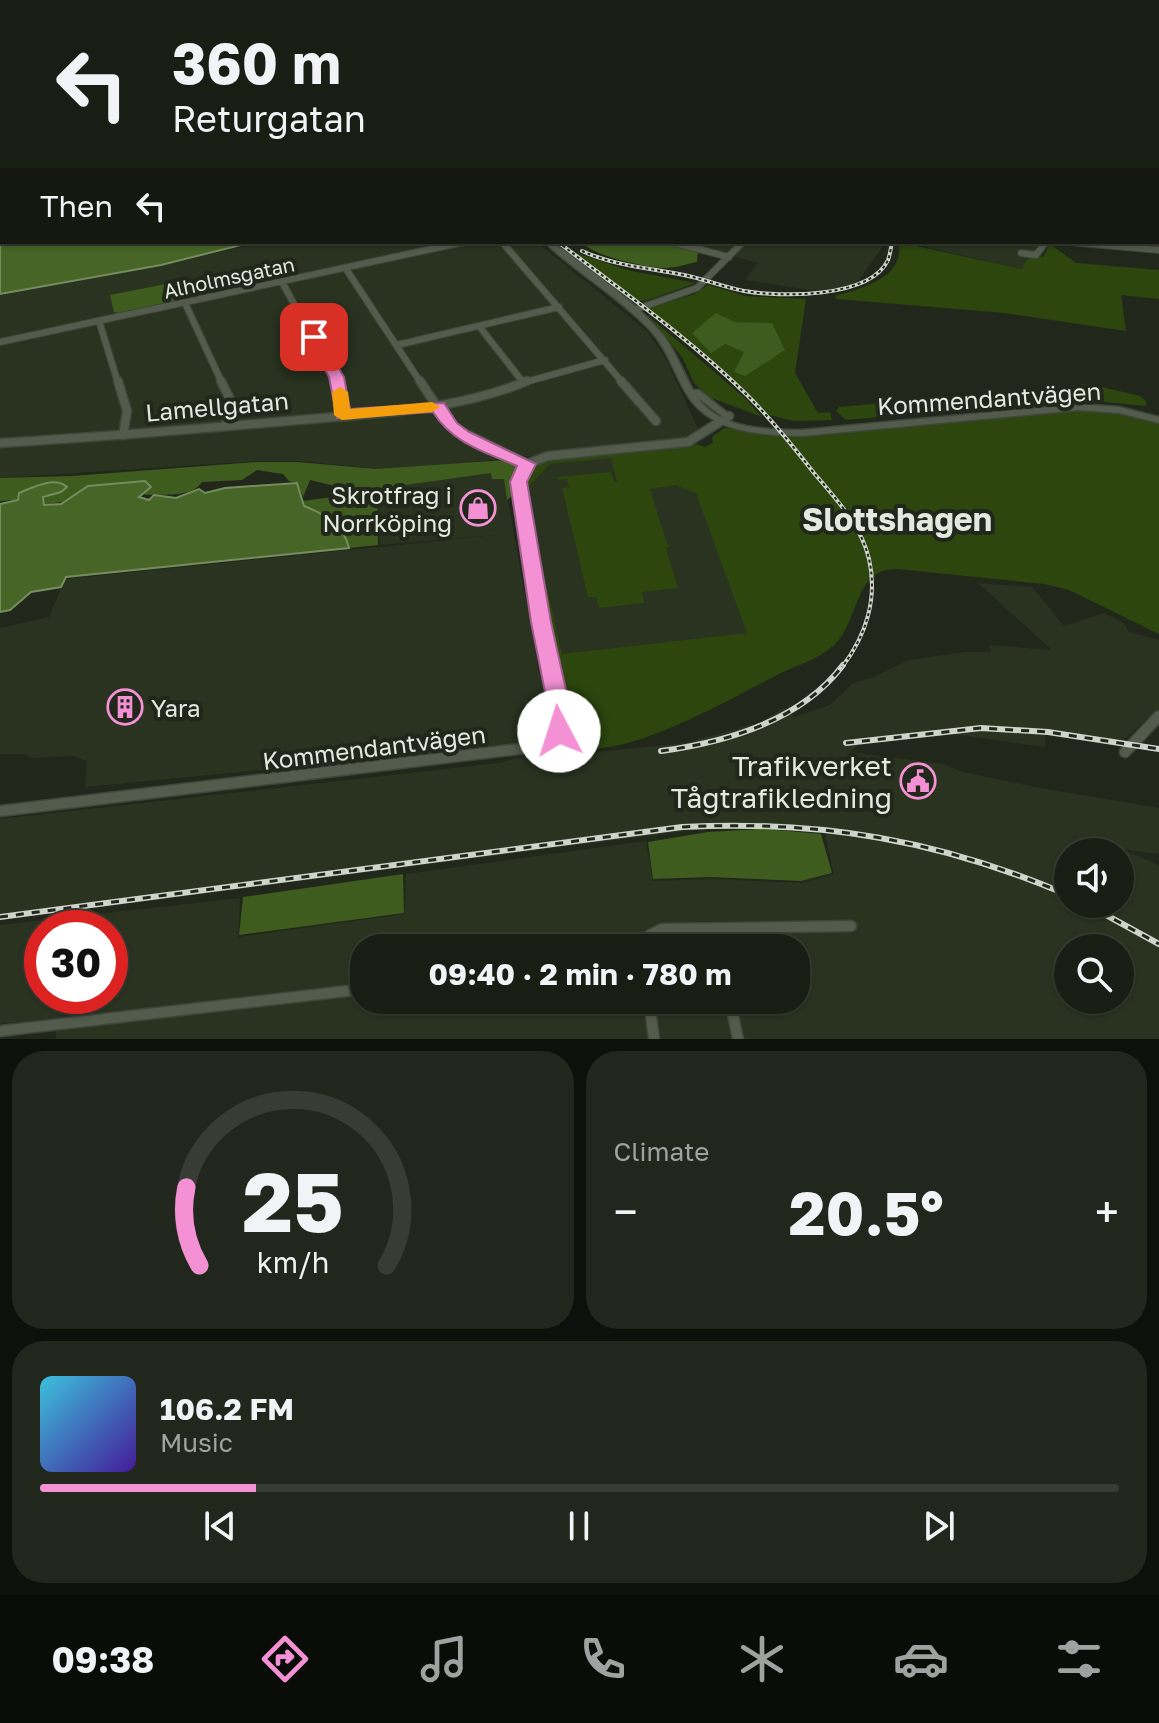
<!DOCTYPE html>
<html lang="en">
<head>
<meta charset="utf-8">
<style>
	:root { --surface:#191e14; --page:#22271d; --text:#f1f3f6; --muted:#9fa2a0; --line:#373c34; --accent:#f491d4 }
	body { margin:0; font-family:"Golos Text",sans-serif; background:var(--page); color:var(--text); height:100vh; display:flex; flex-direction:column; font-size:30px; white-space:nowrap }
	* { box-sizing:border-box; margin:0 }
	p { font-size:26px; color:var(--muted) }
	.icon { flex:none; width:44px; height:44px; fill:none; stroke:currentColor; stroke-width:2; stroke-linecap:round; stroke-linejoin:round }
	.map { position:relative; height:1039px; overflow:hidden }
	.details { display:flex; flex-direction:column; gap:12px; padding:12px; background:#0e100b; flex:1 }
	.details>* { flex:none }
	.guide { position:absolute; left:0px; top:0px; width:1160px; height:244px; box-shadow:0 2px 6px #0004,0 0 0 2px var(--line); background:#191e14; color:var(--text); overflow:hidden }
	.fabs { position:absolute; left:1054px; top:838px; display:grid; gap:16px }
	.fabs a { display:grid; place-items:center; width:80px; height:80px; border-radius:50%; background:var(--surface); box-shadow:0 2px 6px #0004,0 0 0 2px var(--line); font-size:40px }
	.speed { position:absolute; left:24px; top:910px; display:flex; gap:16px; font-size:40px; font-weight:700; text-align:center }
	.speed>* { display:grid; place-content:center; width:104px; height:104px; border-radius:50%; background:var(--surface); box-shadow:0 2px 6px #0004,0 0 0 2px var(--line); line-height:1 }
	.speed .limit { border:12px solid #d22; background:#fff; color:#111 }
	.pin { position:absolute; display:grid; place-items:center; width:68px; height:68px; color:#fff; margin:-34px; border-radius:16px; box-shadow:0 4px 12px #0006 }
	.me { position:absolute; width:88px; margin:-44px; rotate:355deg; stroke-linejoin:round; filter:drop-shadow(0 0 6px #0008) }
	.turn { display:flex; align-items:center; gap:28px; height:168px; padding:0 40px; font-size:36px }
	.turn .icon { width:104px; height:104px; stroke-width:2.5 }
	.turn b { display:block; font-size:56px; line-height:68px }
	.then { display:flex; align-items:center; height:76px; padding:0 40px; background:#0003; gap:16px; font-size:30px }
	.big { font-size:60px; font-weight:700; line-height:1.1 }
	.details .card { flex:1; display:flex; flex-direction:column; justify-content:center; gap:12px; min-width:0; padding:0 28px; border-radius:32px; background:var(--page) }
	.details .dial { align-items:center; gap:0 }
	.dial svg { height:208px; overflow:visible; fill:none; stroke:var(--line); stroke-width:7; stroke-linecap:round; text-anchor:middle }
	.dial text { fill:var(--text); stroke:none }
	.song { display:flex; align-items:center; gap:24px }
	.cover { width:96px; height:96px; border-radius:12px; background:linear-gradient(135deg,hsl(190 70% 55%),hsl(260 70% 35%)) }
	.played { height:8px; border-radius:4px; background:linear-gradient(90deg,var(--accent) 20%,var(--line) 20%) }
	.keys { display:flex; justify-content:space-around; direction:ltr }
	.heat { display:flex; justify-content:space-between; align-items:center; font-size:44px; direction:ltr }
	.details .tiles { flex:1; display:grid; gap:12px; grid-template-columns:1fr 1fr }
	.card:last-child { grid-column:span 2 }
	.trip { position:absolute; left:350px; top:934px; width:460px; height:80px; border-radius:32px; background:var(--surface); box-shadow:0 2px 6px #0004,0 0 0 2px var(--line); font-weight:700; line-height:80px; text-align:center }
	.tab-bar { display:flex; height:128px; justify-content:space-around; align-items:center; background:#0a0c08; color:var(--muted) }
	.tab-bar .icon { width:56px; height:56px }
	.tab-bar .current { color:var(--accent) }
	.tab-bar b { font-size:36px; color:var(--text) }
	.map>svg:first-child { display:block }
	.built { fill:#293320; fill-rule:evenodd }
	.green { fill:#2c460e; fill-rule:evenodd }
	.forest { fill:#3e5c1e }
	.water { fill:#466527; stroke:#758d5e; stroke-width:2 }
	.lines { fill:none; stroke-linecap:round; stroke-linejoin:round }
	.minor-far3-casing { stroke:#3e453a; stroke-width:7 }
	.minor-far2-casing { stroke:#3e453a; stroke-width:8 }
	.minor-far1-casing { stroke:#3e453a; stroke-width:11 }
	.minor-casing { stroke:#3e453a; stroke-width:13 }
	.tertiary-casing { stroke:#3e453a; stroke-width:3 }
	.minor-far3 { stroke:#535b4c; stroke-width:5 }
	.minor-far2 { stroke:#535b4c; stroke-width:6 }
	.minor-far1 { stroke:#535b4c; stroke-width:8 }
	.minor { stroke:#535b4c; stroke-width:10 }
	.tertiary { fill:#535b4c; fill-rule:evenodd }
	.rail-far1-casing { stroke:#cfd4cb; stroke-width:4 }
	.rail-casing { stroke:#cfd4cb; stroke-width:6 }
	.rail-far1 { stroke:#21281b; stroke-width:2; stroke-dasharray:3; stroke-linecap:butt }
	.rail { stroke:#21281b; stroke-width:3; stroke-dasharray:8; stroke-linecap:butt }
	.route { fill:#f491d4; stroke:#9f5e8a; stroke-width:2 }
	.slow { fill:#f59e0b }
	.labels { text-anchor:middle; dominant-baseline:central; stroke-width:8; stroke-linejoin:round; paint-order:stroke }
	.far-street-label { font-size:20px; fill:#e4e9e0; stroke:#21281b }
	.street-label { font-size:24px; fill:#e4e9e0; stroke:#21281b }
	.poi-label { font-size:24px; fill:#e4e9e0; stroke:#21281b; text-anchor:end }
	.near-poi-label { font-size:28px; fill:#e4e9e0; stroke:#21281b; text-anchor:end }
	.district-label { font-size:32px; font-weight:bold; fill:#e4e9e0; stroke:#21281b }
</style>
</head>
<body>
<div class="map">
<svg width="1159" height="1039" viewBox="0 0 1159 1039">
	<rect width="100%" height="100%" fill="#21281b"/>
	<path class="built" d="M173,0H585L576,2Z
		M263,242H537L647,331L667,361L698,429L681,439L419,468L376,469L297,461H258L0,478V295L161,266Z
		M679,242H886L855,285L823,292L745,280L758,263Z
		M905,242H1050L1041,257H1028L1021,269Z
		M612,456L691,470L752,635L558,658L541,587L527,483L549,462Z
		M482,472L491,473L495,479H504L538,665L545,695L554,704L556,726L549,735L523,745L85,787L87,761L74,756L32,758L23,754H0V628L49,617L65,579L496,535L380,545L377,489Z
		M978,583L1032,587L1064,626L1104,613L1124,623L1129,632L1159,640V708L1119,744L1045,733V747L951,734L859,744L850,752L943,764L963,772L1040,788L1159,808V854L1121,849L1159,865V1039H56L55,1018L0,1024V925L240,898L238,937L405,914L406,874L646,841L653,881L712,879L801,883L834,874L824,830L768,826L708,828L0,920V819L498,763L566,746L577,754L685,743L762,722L783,708L795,717L830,705L853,683L874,677L909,660L964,652H991L989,645L1052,650ZM1068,852H1120V904H1068ZM42,928H110V996H42ZM364,948H796V1000H364ZM1068,948H1120V1000H1068Z"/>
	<path class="green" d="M898,242L1021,269L1028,258L1043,257L1050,244L1076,263L1159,270V299L1121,295L1126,331L1005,313L837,299L835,296C861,289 907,277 898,242Z
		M576,253L631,271L696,283L645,301L636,300Z
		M708,285L746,296L806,299L795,373L818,413L830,412L832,420L794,421L769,415L705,354L647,309L695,294ZM716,313L735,322L772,324L745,352L725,344Z
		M646,314L745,398L762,417L709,397L694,383L682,357Z
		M1089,384L1140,396L1146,401V406L1074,399L846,420L836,411L839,407Z
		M1080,410L1108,412L1159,423V634L1069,590L1044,584L897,569C853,568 860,622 833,646C817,660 797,665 779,674C732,698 633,756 581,748C572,747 568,739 563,732L565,721L527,516C525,493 519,476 541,461L696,444L705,447L713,443L712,437L724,428L790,436ZM611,458L617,482H614L611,472L557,477L558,480L567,479L569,487L562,488L588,597H596L599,608L644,603L642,592L678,588L666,548L671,546L667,544L650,489L675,485L696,493L747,633L562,654L535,535L537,528L532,516L529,486L550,464Z"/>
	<path class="forest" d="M581,242H661L698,251L697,262C686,264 676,268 665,268C646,268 594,256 581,242Z
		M176,282L185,300L122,314L114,312L110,295Z
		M716,313L735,322L772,323L785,350L745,376L734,372L744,352L725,344L711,353L692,333Z
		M506,460L516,465L513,479L515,493L507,500L504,479H492L491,473L377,489L378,545L349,548C343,524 325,515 304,506L303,501L340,496L347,489L310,480L303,497L297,483L289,481L283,474L257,470L242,480L202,482C192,498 162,494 145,495L137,484L90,486L62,502L45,504L44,498L0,501V478L72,476L257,462H297L376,469Z
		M766,829L821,834L832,873L801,881L710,877L653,879L648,842L708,832Z
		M403,874L404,913L239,935L243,897Z"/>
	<path class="water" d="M0,238L2,242H253L161,265L0,294Z
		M145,481L151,487L139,497L149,500L154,495L176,498L199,489L205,493L225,488L297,483L304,506C326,515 343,523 349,548L66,577L61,587L31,592L10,610L0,612V504L18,500L19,493C33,487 55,476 67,487L61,492L43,497L44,505L61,504L88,486Z"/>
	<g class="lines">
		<defs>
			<path id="minor-far3" d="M465,0L469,2
				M581,2L589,0"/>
			<path id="minor-far2" d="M502,242L623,383
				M671,242L729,257
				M1069,242L1159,250
				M1021,253L1036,255L1046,242
				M346,269L421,383
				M282,282L337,383
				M185,303L222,383
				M634,310L697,288L743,242
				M99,321L118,383
				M479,326L522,381
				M0,342L464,242
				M397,345L559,307
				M522,383L605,360"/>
			<path id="minor-far1" d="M118,381L127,411L123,435
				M221,381L230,399L226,425
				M337,381L342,415
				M420,381L450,426L527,464
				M621,381L656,421
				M0,443C100,437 199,429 299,420C376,413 455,411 527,381
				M550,667L519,482L527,464L548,456L688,442L729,416"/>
			<path id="minor" d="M1125,752L1159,716
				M0,811L527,748L551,738L562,722L550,665
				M714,928L719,948
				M639,948L650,935L662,929L851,926
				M649,1000L654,1039
				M730,1000L738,1039
				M0,1031L364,989"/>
			<path id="tertiary" d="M127,0H133L136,2H130Z
				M544,242H553C590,271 633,298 663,335C676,352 683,372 693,390H699L729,414L725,417L722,416L698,398C720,429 767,430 802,430L1079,404L1119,407L1159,417V423L1119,413L1079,410L802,436C761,435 709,433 686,393C673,371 667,348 649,329C617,296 577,273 544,242Z"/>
		</defs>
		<use href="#minor-far3" class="minor-far3-casing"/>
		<use href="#minor-far2" class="minor-far2-casing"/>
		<use href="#minor-far1" class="minor-far1-casing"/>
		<use href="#minor" class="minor-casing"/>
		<use href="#tertiary" class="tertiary-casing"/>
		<use href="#minor-far3" class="minor-far3"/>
		<use href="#minor-far2" class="minor-far2"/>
		<use href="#minor-far1" class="minor-far1"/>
		<use href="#minor" class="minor"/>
		<use href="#tertiary" class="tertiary"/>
		<defs>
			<path id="rail-far1" d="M293,2L302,0
				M589,2L598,0
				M558,242C622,291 689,338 747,395C771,419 793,446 814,473C836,499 861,525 869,559C878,598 866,636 842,667
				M582,251C615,266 649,268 684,275C704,279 723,287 744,291C779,297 870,299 888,260C890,255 891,247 892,242"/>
			<path id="rail" d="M846,743L981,728L1048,732L1159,749
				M661,751C727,742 801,721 843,665
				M1086,904L1159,944
				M0,917L682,827C822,820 939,840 1068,895"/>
		</defs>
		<use href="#rail-far1" class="rail-far1-casing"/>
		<use href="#rail" class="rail-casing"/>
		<use href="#rail-far1" class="rail-far1"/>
		<use href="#rail" class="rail"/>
	</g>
	<path class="route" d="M314,332L319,334L344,377L350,409L444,403L457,423L469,432L536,464L527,482L551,622L573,722L567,737L559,739L551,737L548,731L551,722L531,622L510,482L517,466C485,452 452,443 433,412L337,418L329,377L306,337Z"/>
	<path class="slow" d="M340,387L348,392L350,409L432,402L440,407L432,412L342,420L334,415L332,392Z"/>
	<defs>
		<symbol id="shop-ring" viewBox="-11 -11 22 22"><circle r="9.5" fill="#21281b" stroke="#f491d4" stroke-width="1.5"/><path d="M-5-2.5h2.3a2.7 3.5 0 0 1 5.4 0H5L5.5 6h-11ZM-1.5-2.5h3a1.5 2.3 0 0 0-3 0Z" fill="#f491d4"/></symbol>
		<symbol id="building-ring" viewBox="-11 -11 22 22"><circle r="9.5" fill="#21281b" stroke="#f491d4" stroke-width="1.5"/><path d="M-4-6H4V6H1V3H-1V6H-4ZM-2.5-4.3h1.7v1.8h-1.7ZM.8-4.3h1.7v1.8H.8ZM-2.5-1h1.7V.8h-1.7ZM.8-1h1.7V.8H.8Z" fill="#f491d4"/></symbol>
		<symbol id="civic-ring" viewBox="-11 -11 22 22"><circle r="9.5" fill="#21281b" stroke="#f491d4" stroke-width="1.5"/><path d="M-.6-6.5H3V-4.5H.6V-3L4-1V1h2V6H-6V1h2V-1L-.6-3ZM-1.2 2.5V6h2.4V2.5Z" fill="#f491d4"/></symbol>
	</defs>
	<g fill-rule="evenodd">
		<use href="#shop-ring" x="458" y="488" width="40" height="40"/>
		<use href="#building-ring" x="105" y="687" width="40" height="40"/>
		<use href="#civic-ring" x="898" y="761" width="40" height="40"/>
	</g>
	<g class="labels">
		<g class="far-street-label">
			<text transform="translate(229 277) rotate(-12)">Alholmsgatan</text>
		</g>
		<g class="street-label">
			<text transform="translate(989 398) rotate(-4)">Kommendantvägen</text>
			<text transform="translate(217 406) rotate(-5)">Lamellgatan</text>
			<text transform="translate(374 747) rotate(-7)">Kommendantvägen</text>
		</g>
		<g class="poi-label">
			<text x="452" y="494">Skrotfrag i<tspan x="452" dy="28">Norrköping</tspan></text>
			<text x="151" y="707" text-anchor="start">Yara</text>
		</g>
		<g class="near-poi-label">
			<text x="892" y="765">Trafikverket<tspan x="892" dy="32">Tågtrafikledning</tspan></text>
		</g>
		<g class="district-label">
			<text x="897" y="519">Slottshagen</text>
		</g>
	</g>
</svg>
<div class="fabs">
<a><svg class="icon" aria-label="sound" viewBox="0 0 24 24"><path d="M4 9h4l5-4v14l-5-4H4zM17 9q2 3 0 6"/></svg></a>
<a><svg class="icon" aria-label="search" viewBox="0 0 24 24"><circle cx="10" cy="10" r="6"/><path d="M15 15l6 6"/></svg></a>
</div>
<div class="speed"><div class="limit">30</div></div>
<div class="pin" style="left:314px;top:337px;background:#d93025"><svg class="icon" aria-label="arrive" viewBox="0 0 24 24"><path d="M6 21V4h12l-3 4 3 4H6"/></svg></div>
<svg class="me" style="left:559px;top:731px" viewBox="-20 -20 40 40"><circle r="19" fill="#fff"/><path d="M0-13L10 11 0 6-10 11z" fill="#f491d4"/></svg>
<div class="trip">09:40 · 2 min · 780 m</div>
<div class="guide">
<div class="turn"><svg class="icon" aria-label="left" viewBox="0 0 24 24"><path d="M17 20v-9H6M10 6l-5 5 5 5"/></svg><div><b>360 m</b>Returgatan</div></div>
<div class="then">Then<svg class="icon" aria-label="left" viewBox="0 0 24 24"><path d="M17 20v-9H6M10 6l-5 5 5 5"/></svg></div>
</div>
</div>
<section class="details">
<div class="tiles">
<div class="card dial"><svg viewBox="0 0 100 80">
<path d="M14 69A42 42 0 1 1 86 69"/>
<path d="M14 69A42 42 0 0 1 9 39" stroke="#f491d4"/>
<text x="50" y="56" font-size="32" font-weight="700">25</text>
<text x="50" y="72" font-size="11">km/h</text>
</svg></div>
<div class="card"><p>Climate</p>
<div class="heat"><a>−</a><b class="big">20.5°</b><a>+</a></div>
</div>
<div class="card">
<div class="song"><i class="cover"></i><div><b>106.2 FM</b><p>Music</p></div></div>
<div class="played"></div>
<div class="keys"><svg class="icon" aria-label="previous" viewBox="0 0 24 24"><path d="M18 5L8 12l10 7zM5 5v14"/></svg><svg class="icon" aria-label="pause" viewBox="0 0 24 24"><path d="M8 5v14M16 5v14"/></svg><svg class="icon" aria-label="next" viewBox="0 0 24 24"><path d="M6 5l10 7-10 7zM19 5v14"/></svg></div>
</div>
</div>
</section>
<nav class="tab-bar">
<b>09:38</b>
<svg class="icon current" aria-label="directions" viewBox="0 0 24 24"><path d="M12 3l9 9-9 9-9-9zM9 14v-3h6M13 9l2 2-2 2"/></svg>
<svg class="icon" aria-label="music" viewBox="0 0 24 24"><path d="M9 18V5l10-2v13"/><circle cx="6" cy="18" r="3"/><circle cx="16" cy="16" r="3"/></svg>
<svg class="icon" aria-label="phone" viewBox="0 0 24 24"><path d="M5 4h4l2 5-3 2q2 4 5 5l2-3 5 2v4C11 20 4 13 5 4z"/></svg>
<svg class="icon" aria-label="climate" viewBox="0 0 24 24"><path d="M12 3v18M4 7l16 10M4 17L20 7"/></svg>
<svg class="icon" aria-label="car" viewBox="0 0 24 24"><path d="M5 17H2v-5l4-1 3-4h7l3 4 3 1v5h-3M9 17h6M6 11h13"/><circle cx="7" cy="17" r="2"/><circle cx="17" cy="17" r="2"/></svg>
<svg class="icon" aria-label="filters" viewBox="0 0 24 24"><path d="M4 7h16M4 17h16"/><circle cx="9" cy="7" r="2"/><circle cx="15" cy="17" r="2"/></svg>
</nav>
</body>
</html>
